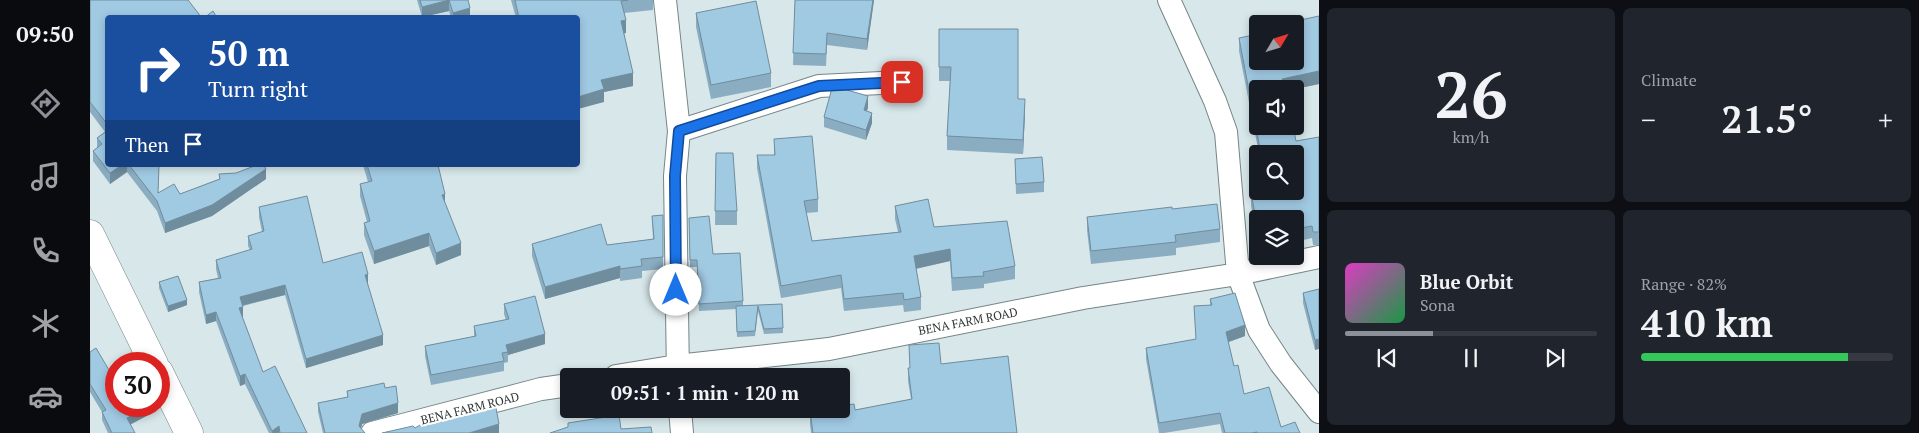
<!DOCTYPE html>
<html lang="en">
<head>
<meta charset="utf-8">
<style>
	:root { --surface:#171b24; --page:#20242c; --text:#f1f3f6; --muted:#9ea1a6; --line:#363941; --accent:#8c9099 }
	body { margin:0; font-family:"PT Serif",serif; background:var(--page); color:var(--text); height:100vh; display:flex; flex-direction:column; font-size:19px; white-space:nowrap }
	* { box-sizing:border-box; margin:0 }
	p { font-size:16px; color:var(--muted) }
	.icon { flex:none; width:28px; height:28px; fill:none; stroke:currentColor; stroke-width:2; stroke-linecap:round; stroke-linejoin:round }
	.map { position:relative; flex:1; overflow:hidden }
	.details { display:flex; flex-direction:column; gap:8px; padding:8px; background:#0d0f14; width:600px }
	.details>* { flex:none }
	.banner { position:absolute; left:15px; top:15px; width:475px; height:152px; border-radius:5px; box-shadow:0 2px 8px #0003; background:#1a4fa0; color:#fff; overflow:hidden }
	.needle { width:32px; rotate:52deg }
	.tools { position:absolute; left:1159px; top:15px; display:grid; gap:10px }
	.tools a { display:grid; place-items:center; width:55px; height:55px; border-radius:5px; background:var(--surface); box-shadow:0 2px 8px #0003; font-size:25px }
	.speed { position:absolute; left:15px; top:352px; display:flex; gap:10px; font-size:25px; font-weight:700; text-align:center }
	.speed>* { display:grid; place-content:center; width:65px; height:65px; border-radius:50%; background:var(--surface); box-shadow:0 2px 8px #0003; line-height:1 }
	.speed .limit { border:8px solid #d22; background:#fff; color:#111 }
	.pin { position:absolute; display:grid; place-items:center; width:42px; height:42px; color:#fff; margin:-21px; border-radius:10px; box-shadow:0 2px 8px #0006 }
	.me { position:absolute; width:55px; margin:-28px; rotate:0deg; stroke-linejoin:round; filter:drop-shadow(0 0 4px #0008) }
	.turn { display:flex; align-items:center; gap:18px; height:105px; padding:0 20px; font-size:22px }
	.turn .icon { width:65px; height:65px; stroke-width:2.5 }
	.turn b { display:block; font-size:35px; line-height:42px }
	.then { display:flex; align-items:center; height:48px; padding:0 20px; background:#0003; gap:10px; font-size:19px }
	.big { font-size:38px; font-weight:700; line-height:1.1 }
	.details .widget { flex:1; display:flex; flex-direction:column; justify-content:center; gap:8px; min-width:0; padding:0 18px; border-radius:8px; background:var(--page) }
	.details .dial { align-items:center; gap:0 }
	.dial b { font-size:65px; line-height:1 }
	.song { display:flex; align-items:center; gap:15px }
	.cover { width:60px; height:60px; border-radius:8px; background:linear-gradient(135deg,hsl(310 70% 55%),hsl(140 70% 35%)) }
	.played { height:5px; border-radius:2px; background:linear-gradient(90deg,var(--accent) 35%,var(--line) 35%) }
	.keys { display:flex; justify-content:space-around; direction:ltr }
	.heat { display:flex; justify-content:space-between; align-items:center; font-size:28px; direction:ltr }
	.charge { height:8px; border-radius:4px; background:linear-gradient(90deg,#34c759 82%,var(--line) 0) }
	.details .tiles { flex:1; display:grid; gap:8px; grid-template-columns:repeat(2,1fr) }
	.trip { position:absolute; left:470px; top:368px; width:290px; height:50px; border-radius:5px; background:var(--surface); box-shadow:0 2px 8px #0003; font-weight:700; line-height:50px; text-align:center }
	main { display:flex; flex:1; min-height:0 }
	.tab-bar { display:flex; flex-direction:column; width:90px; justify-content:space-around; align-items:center; background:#090b0e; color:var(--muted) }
	.tab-bar .icon { width:35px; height:35px }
	.tab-bar .on { color:var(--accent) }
	.tab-bar b { font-size:22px; color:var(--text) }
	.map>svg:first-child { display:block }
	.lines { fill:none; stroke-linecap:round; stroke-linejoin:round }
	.street-casing { stroke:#768587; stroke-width:24 }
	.primary-casing { stroke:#768587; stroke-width:29 }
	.street { stroke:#fff; stroke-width:22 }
	.primary { stroke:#fff; stroke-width:28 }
	.wall { fill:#8aadc2 }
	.shaded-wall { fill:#708d9e }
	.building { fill:#a0c9e2; stroke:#708d9e }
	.route-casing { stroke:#114b97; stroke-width:12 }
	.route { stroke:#1a73e8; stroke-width:9 }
	.labels { text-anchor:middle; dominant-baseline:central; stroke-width:4.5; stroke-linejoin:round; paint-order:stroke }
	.street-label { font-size:12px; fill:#2e3435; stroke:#fff }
</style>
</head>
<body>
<main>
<nav class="tab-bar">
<b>09:50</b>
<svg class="icon on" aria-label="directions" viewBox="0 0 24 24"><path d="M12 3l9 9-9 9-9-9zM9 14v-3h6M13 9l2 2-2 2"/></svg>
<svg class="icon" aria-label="music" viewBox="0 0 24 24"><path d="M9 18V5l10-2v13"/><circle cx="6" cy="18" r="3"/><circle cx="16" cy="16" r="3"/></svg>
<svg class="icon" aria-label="phone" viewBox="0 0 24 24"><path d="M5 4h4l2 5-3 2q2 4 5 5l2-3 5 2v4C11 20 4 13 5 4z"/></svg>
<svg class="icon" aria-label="climate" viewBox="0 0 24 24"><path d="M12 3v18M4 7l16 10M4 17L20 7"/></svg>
<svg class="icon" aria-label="car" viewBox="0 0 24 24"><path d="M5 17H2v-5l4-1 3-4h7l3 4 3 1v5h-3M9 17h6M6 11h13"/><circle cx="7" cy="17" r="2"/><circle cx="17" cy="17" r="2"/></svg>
</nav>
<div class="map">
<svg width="1229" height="433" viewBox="0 0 1229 433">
	<rect width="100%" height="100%" fill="#d7e7ea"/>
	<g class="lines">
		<defs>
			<path id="street" d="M575,0L589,131L585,176L588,376
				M1079,0L1125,101L1136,132L1148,274L1169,330L1191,364L1229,412
				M589,131L729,86L812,82
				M526,376L587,366L739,349L993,298L1148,274L1229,257
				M590,409L592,433
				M282,433L451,389L479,385"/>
			<path id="primary" d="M0,234L64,364
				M69,372L99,433"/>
		</defs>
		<use href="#street" class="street-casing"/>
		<use href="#primary" class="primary-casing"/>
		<use href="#street" class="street"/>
		<use href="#primary" class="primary"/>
	</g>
	<path class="wall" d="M0,0L18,18V165H69L68,192L90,194L129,179V174L176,179L122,216L75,233L67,211L37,172L20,184L3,161V151L7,148V138L15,132L0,112Z
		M327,0H378L380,18H361L359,11L332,17Z
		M421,0H563V10L534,13L536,33H534L543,86L514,92V102L488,18H426Z
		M705,0H784L777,50L737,45L736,66L703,65Z
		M606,13L681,73V87L621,99L606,27Z
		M849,29L928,99L935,113L933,154L857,150V136L860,81H849Z
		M1149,38L1229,84L1205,89H1168L1206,141L1229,137V245H1223L1222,238L1205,242V219H1168L1167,237L1161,206V193L1205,191V154H1169L1149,51Z
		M778,107L777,111L782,123L776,140L734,127V117Z
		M684,139L728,199V212L716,213L722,241L808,232L805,219V206L844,227L925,266V279L894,284V288L862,291L860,261L826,269L831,297V310L814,312L813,305L754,311L751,288L691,298L667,168V155H684Z
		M626,153L647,211V225H625Z
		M925,159L954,182V192L926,194Z
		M273,165H348L355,203L371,255L346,265L339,246L284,264L274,235V223L277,222L270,196V184L278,182Z
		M169,207L233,263L278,284H277L293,345L216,368L195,295L153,306V317H152L173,372L217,433H179L155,384L150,386L126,321L116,324L109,292V282L128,278L126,269V260L160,250L158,246V236L172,232L169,217Z
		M1082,209L1130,229V242L1086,248V255L1001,264L997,230V217Z
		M573,215V269L552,271V278L530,281V278L455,299L442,256V244L517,245L563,239L562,216Z
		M599,218L653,301V306L692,304L693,333L674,334L668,311L665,336L647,337L646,309L609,311L607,267H600Z
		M69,282L97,305L78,312L69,288Z
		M1229,289L1225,350L1213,303V293Z
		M1120,299L1155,336L1138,342L1144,366L1154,394L1191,427L1210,433H1132L1130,424L1074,433H1069L1056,359V348L1106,339L1104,306L1120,305Z
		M414,304L455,344L418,355V362L414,363V371L341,385L335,356V346L384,337V326L416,320L414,314Z
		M819,345L851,364L927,433H721L720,424V411L765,410L821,399L818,381V368H820Z
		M0,352L26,406H62V413L40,425L45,433H18L12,420V412L0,392Z
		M295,388L308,413L272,424L271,428L275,433H233L228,412V403L257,397V391Z"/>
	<path class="shaded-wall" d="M359,0V11L332,17V7Z
		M783,0H784L777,50V39Z
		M380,8V18H363V13Z
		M536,20V33L531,34V21Z
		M1229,71V84L1205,89H1192V79Z
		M543,73V86L514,92V102L488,109V97L511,80Z
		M778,96V107L774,121V110Z
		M935,99V113L933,154V140Z
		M782,113V123L776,140V130Z
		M32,165H37V172L20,184V173Z
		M176,169V179L122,216L75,233V223Z
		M355,194V206L352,195Z
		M339,233V246L284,264V251Z
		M371,243V255L346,265V253Z
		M860,249V261L824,269V256Z
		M530,266V278L455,299V287Z
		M278,274V284L275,285V275Z
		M195,285V295L150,306V297Z
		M97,300V305L78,312V306Z
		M153,307V317L149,318V308Z
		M126,312V321L116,324V315Z
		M1155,325V336L1136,343V332Z
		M455,334V344L418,355L416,345Z
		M293,335V345L216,368V359Z
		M1229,339V349L1225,350V340Z
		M155,374V384L150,386V376Z
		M308,403V413L272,424L270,433L269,426L272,414Z
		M59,406H62V413L37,426V418Z
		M409,424V433H379Z
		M189,426V433H182V431Z"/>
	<path class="building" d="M0,0H98L112,18H18V125L0,102Z
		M330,0H378L380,8L363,13L359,0L332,7Z
		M425,0H538L531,1L536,20L531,21L543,73L511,80L514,89L488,97V18H429Z
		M705,0H783L777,39L737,33L736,54L703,53Z
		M666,1L681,73L621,85L606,13Z
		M123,11L127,18H114Z
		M1229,16V71L1192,79L1195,89H1168V126H1203L1206,141L1229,137V232H1223L1222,226L1205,229V219H1168L1167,224L1161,193L1170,191H1205V154H1171L1149,38L1168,34V61H1205V24H1192Z
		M849,29H928V99H935L933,140L857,136L861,67H849Z
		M742,88H750L778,96L774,110L782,113L776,130L734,117Z
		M18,130V165H32L20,173L3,151L12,144L7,138Z
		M722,136L728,199L714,201L722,241L811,232L805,206L838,199L844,227L917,221L925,266L893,272L894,276L862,278L860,249L824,256L831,297L814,300L813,293L754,299L751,275L691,286L667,155H685L684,139Z
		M626,153H643L647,211H625Z
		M952,157L954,182L926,184L925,159Z
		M39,165H69L68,193L84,184L90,194L130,179L129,174L146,173L167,165H174L176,169L122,205L75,223L67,201Z
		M277,165H348L355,194L352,195L371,243L346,253L339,233L284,251L274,223L280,221L270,184L282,181Z
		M217,196L233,263L272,252L278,274L275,275L293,335L216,359L195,285L150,297L153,307L149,308L173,372L185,366L217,433H190L189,426L182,431L155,374L150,376L126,312L116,315L109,282L131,278L126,260L162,249L158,236L174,231L169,207Z
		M1127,204L1130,229L1085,235L1086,242L1001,251L997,217L1082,207V209Z
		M573,215V257L551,259L552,266L530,269V266L455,287L442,244L511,224L517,245L564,239L562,216Z
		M619,216L623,254L650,253L653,301L609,304L607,260H600L599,218Z
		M88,276L97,300L78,306L69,282Z
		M1229,289V339L1225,340L1213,293Z
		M1145,293L1155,325L1136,332L1144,366L1148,365L1154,394L1179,387L1191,427L1205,422L1210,433H1167V432L1162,433H1135L1130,413L1069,423L1056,348L1106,339L1104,306L1122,305L1120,299Z
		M445,296L455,334L416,345L418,352L412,353L414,361L341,375L335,346L386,336L384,326L419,319L414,304Z
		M692,304L693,328L674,329L668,306L665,331L647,332L646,306Z
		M849,343L851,364L918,356L927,433H723L720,411L734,409H751V406L764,404L765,410L822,399L818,368H820L819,345Z
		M6,348L26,382V406H59L37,418L45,433H22L12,412L16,410L0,384V352Z
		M707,374V376H693Z
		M294,383L295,388L306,386L308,403L272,414L269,426L275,433H235L228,403L258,397L257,391Z
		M406,408L409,424L379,433H292L323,426L325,428L330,425L374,413Z
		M529,415L531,429L561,427L562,433H460L478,427V423Z"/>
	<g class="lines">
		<defs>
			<path id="route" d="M586,290L585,176L589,131L729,86L812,82"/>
		</defs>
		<use href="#route" class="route-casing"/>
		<use href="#route" class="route"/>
	</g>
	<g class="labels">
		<g class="street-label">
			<text transform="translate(878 321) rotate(-11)">BENA FARM ROAD</text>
			<text transform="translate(380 408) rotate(-14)">BENA FARM ROAD</text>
		</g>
	</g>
</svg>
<div class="tools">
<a><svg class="needle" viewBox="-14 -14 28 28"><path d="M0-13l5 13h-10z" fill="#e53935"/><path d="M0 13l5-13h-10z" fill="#9ea1a6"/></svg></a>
<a><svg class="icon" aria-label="sound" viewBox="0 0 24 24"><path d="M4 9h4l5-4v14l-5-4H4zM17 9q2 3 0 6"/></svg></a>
<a><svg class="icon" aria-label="search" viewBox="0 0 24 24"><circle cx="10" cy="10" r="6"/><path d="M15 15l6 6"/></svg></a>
<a><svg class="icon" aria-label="layers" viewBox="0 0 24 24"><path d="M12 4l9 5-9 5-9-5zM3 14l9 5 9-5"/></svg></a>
</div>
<div class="speed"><div class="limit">30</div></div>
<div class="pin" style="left:812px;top:82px;background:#d93025"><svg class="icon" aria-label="arrive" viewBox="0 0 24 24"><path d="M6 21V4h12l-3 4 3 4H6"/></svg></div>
<svg class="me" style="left:586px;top:290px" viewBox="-20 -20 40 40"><circle r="19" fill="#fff"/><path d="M0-13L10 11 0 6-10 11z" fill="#1a73e8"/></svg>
<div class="trip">09:51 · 1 min · 120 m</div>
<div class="banner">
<div class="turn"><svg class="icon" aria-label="right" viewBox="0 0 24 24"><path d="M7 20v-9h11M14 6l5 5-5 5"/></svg><div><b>50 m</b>Turn right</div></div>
<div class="then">Then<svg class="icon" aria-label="arrive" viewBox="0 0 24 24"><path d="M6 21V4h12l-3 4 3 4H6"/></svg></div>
</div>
</div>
<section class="details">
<div class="tiles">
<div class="widget dial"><b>26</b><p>km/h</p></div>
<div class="widget"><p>Climate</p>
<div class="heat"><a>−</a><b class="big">21.5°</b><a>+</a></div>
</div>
<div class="widget">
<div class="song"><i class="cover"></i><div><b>Blue Orbit</b><p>Sona</p></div></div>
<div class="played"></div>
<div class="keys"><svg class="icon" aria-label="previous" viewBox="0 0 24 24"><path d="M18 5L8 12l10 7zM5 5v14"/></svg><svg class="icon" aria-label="pause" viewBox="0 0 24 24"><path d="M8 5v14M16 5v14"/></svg><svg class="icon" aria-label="next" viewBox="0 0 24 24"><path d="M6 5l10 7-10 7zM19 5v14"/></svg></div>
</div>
<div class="widget"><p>Range · 82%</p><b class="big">410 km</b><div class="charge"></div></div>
</div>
</section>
</main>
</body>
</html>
